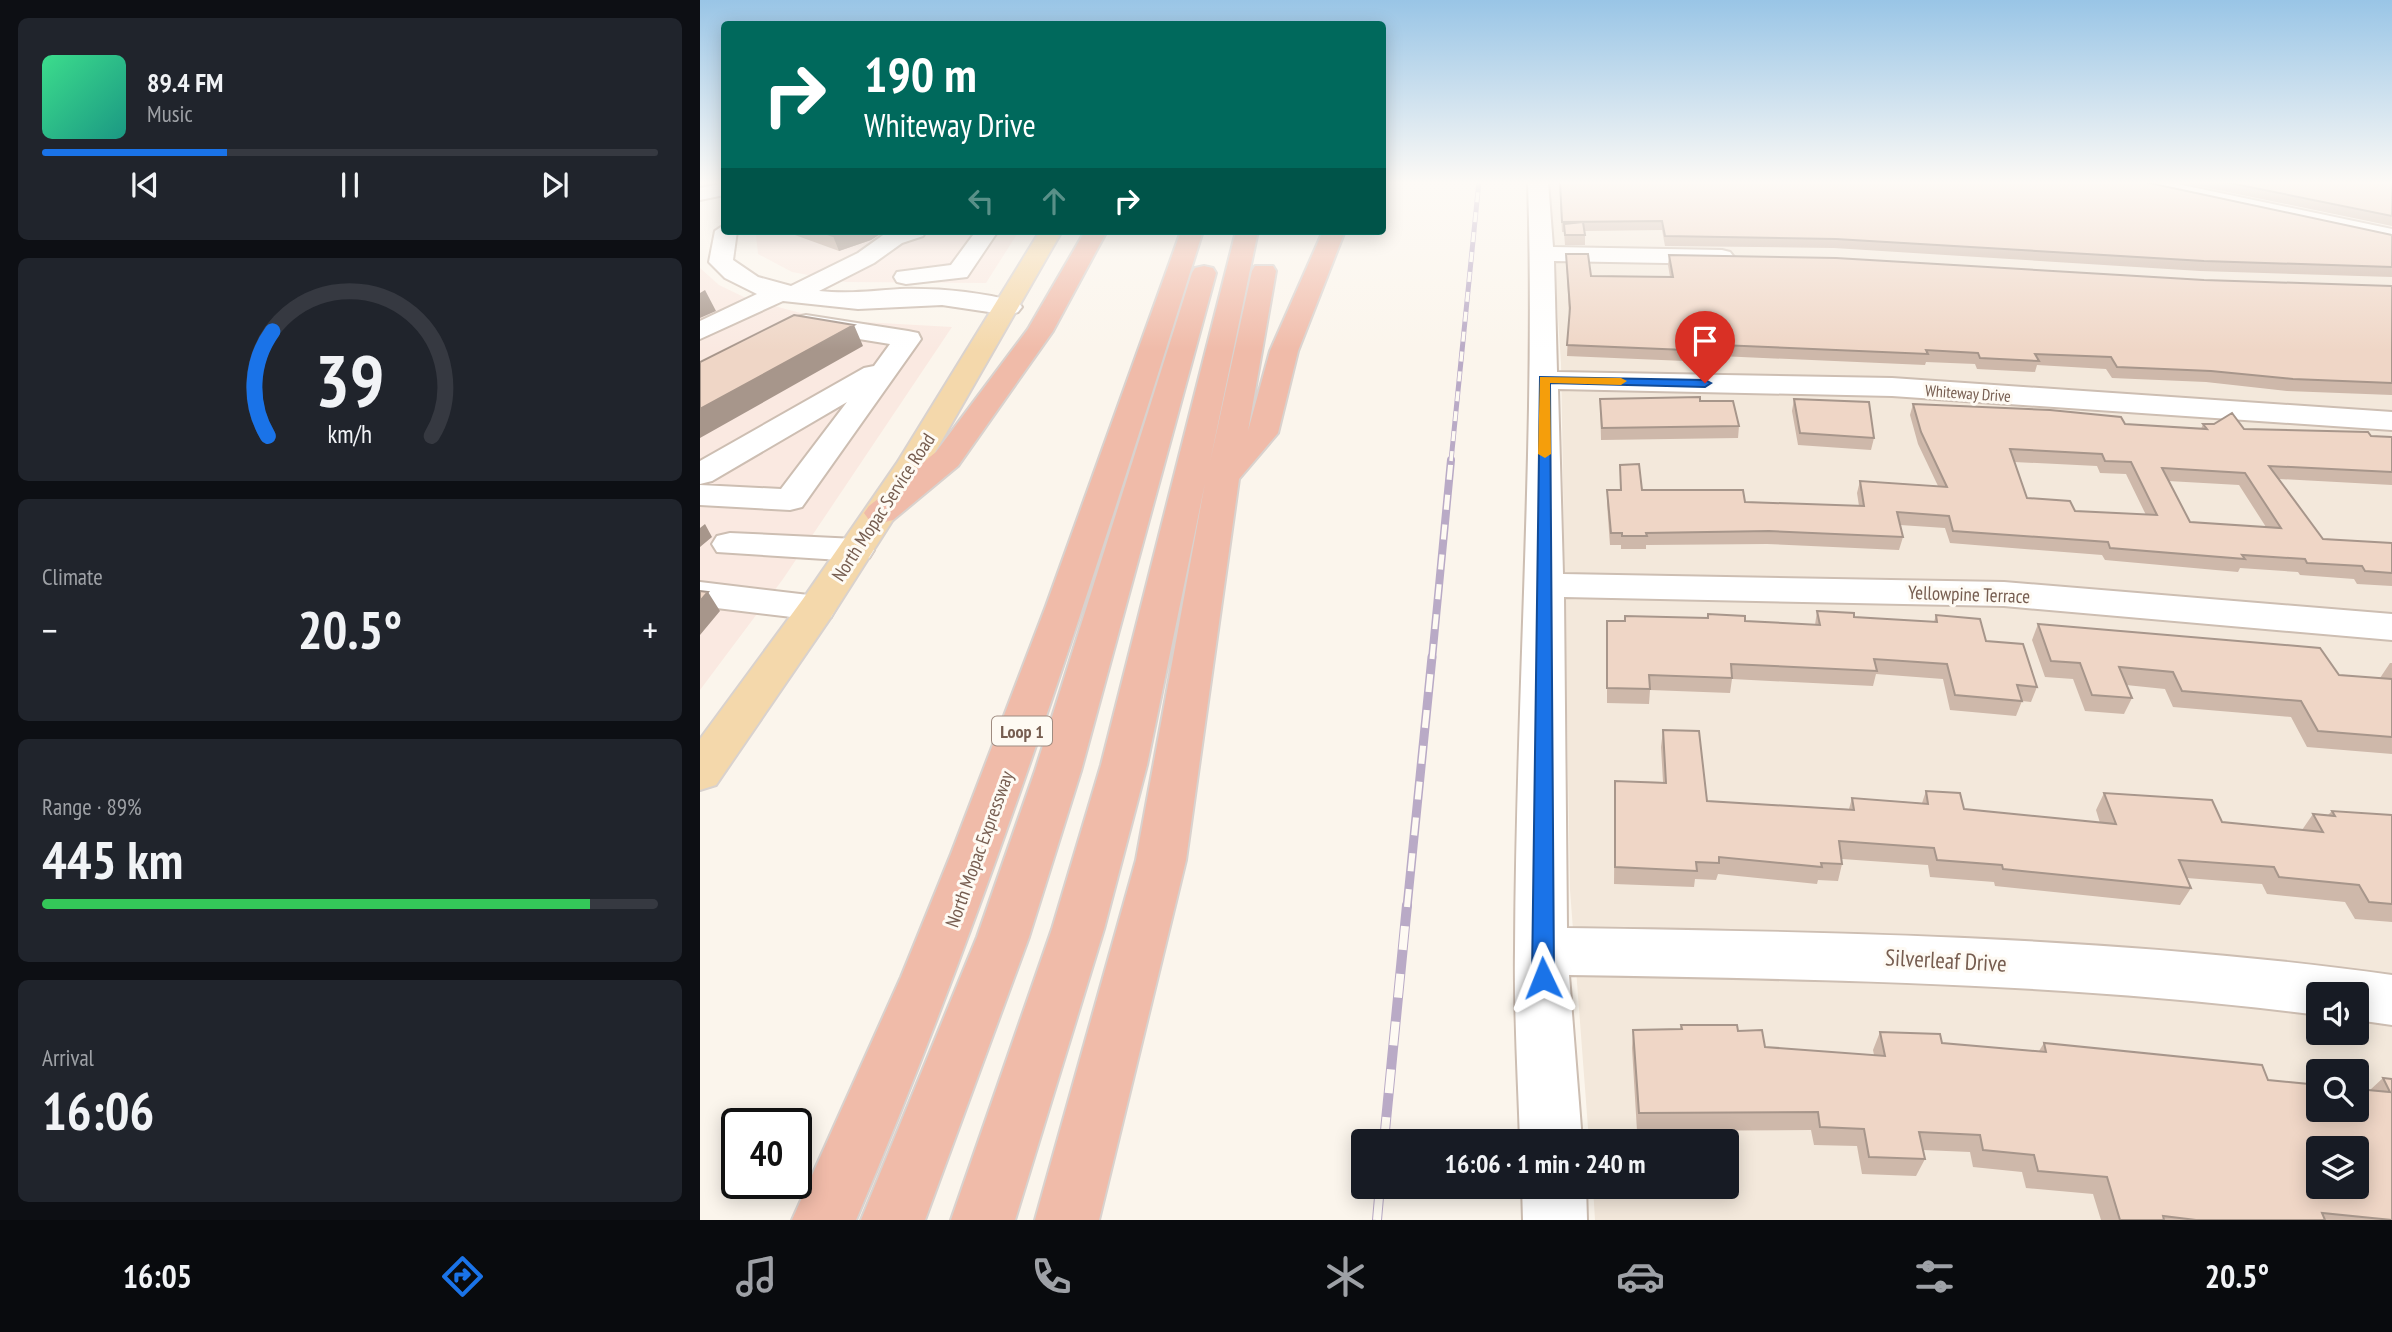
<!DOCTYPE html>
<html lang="en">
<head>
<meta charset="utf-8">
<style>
	:root { --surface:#171b24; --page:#20242c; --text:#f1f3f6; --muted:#9ea1a6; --line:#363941; --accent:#1a73e8 }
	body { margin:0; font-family:"PT Sans Narrow",sans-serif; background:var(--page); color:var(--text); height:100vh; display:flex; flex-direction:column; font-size:26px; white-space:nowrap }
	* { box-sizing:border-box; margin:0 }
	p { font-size:23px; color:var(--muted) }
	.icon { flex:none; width:38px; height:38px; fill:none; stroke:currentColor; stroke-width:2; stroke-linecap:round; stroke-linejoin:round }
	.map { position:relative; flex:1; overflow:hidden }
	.sheet { display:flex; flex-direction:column; gap:18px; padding:18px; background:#0d0f14; width:700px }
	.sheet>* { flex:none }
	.top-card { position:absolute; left:21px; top:21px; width:665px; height:214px; border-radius:7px; box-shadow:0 4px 18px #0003; background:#00695c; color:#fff; overflow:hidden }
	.buttons { position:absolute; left:1606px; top:982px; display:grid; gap:14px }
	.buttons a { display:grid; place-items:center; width:63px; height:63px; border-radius:7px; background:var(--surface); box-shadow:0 4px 18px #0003; font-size:35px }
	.speed { position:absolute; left:21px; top:1108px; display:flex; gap:14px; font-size:35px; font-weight:700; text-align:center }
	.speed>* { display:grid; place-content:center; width:91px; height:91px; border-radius:50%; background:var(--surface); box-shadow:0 4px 18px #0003; line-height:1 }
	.speed .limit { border:4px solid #111; border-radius:10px; background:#fff; color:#111 }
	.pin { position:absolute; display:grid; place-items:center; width:60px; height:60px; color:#fff; margin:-72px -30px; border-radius:50% 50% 50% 0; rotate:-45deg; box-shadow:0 0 7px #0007 }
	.pin .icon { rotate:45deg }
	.me { position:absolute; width:77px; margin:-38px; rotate:358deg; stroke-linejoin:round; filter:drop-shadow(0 0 5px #0008) }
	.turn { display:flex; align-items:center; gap:24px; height:147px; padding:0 28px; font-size:32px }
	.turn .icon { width:91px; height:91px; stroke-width:2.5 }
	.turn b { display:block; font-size:49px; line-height:60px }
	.lanes { display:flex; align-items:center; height:66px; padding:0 28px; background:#0003; justify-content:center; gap:35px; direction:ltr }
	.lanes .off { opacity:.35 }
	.big { font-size:52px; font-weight:700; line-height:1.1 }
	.sheet .widget { flex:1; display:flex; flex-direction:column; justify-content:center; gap:10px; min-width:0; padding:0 24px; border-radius:10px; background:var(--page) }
	.sheet .dial { align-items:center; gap:0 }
	.dial svg { height:182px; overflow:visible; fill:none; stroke:var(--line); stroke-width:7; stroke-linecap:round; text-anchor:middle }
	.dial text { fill:var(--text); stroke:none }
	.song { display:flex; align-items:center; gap:21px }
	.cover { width:84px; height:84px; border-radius:10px; background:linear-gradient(135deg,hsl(150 70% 55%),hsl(170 70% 35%)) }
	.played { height:7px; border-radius:4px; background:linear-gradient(90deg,var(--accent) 30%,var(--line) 30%) }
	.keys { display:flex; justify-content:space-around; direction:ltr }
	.heat { display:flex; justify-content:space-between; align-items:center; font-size:38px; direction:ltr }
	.charge { height:10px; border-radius:5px; background:linear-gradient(90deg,#34c759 89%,var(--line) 0) }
	.trip { position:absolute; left:651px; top:1129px; width:388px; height:70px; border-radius:7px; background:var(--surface); box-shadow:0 4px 18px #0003; font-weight:700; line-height:70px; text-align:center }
	.menu { display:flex; height:112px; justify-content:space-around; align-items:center; background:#090b0e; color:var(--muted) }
	.menu .icon { width:49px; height:49px }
	.menu .on { color:var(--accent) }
	.menu b { font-size:32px; color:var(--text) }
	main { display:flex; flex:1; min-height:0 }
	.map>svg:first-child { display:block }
	.residential { fill:#f3e8db; fill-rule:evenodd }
	.commercial { fill:#fae9e1 }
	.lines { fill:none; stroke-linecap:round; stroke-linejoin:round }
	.minor-casing { stroke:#cdbeb2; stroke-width:4 }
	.major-casing { stroke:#d9d2ce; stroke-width:4 }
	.highway-casing { stroke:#d9d2ce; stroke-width:4 }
	.minor { fill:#fff; fill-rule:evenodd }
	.major { fill:#f4d8ab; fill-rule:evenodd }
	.highway { fill:#f0bba9; fill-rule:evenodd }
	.rail-far3-casing { stroke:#b9aac6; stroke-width:5 }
	.rail-far2-casing { stroke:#b9aac6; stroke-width:8 }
	.rail-far1-casing { stroke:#b9aac6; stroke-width:9 }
	.rail-casing { stroke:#b9aac6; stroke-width:10 }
	.rail-far3 { stroke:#fefaf3; stroke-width:3.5; stroke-dasharray:10; stroke-linecap:butt }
	.rail-far2 { stroke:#fefaf3; stroke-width:5; stroke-dasharray:15; stroke-linecap:butt }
	.rail-far1 { stroke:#fefaf3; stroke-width:6; stroke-dasharray:18; stroke-linecap:butt }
	.rail { stroke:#fefaf3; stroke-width:8; stroke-dasharray:24; stroke-linecap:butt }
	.wall { fill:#ceb8aa; fill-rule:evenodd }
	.shaded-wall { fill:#a7968b }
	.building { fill:#efd6c6; stroke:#a7968b; stroke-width:2; fill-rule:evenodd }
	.route { fill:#1a73e8; stroke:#114b97; stroke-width:2 }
	.slow { fill:#f59e0b }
	.labels { text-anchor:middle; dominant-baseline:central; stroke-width:6; stroke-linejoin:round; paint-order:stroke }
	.far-street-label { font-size:16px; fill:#765d50; stroke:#fefaf3 }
	.shield { fill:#fefaf3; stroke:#9f8c81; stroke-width:2 }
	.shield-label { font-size:18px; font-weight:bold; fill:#765d50 }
	.street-label { font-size:19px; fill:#765d50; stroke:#fefaf3 }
	.near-street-label { font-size:23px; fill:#765d50; stroke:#fefaf3 }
</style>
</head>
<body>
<main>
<section class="sheet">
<div class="widget">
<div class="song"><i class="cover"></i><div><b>89.4 FM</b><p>Music</p></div></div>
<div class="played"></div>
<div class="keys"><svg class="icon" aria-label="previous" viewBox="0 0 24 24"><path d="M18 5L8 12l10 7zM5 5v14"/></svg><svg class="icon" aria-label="pause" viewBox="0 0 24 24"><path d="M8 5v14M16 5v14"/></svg><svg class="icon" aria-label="next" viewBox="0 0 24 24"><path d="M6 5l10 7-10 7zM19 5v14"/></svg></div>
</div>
<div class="widget dial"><svg viewBox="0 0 100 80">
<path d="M14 69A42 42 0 1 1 86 69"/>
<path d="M14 69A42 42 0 0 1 16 23" stroke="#1a73e8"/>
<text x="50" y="56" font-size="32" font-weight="700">39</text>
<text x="50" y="72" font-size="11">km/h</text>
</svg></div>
<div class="widget"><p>Climate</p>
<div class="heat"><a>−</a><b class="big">20.5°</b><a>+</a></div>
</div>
<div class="widget"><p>Range · 89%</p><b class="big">445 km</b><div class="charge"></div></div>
<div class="widget"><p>Arrival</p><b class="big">16:06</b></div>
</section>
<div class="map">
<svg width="1692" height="1220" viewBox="0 0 1692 1220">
	<rect width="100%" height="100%" fill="#fbf5ec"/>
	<path class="residential" d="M849,181H1692V1220H895L893,1187L1027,1186V1141H889L870,890L861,363ZM1619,994H1657V1032H1619ZM1619,1071H1657V1110H1619ZM1619,1148H1657V1186H1619Z"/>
	<path class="commercial" d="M58,231H319L286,283L146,282L92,272L58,254L56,235Z
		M0,268L19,285L48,299L127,320L252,327L83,579L0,690Z"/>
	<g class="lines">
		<defs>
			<path id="minor" d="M828,181H848L853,247L1022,250L1030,252L1034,257L1030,262L1022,264L854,261L857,372L1192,378L1692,412V430L1192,396L858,389L863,574L1304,582L1692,614V640L1304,606L864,597L867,928C1143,932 1419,937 1692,975V1025L1657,1020V994H1619V1015C1370,983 1120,979 869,975L882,1141H820C818,1078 814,1014 815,950C816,694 836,438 828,181Z
				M1427,181H1463L1692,229V243L1437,187Z
				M24,183V195L0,200V188Z
				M24,225V231H37L33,260L58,277L91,286L158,253L186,233L226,231L223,236L202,243L174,263L119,291C147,294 172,291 200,289C240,288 279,292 318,302L322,307L318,312L309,315L242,305L158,309L83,301L0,339V321L57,294L25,278L9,262L15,231Z
				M276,231H298L267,277L206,284L197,282L194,277L197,272L251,265Z
				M106,315L208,331L218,333L221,339L102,507L90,510L0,505V485L81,489L147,402L12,481L0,484V461L164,368L174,366L190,344L97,329L93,323L97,317Z
				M30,533L156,539L169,542L174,550L169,558L156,561L17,552L12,544L17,536Z
				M0,582L117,596L131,599L136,608L131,617L117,620L0,606Z
				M822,1186H886L887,1220H823Z"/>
			<path id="major" d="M340,231H362L229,463L131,617L16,785L0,790V739L103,599L197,463Z"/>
			<path id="highway" d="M385,231H407L353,331L258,466L193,520L181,523L169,520L164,513L169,506L236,452L328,329Z
				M481,231H503C398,565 293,897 156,1220H92L201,977L251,854L346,606Z
				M536,231H558L510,462L552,271L555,266H573L576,271L548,431L570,351L623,231H645L598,351L578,433L539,479L486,860L399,1220H335L436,860L505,483L447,765L404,929L315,1220H251L352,929L401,765Z
				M504,266L513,268L516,273L381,771L329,937L225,1220H161L277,937L335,771L492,273L495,268Z"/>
		</defs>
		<use href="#minor" class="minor-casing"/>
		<use href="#major" class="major-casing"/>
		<use href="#highway" class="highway-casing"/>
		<use href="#minor" class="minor"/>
		<use href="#major" class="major"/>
		<use href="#highway" class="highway"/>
		<defs>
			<path id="rail-far3" d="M751,461L779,181"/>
			<path id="rail-far2" d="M732,659L751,460"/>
			<path id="rail-far1" d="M707,907L732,657"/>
			<path id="rail" d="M684,1141L707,905
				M677,1220L680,1186"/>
		</defs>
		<use href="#rail-far3" class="rail-far3-casing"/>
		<use href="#rail-far2" class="rail-far2-casing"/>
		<use href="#rail-far1" class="rail-far1-casing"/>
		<use href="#rail" class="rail-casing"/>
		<use href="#rail-far3" class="rail-far3"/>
		<use href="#rail-far2" class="rail-far2"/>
		<use href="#rail-far1" class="rail-far1"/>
		<use href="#rail" class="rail"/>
	</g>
	<path class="wall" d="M859,181H1440L1692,235V277L1500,271L1134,248L965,246L962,230L885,231V245H865L864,232H862Z
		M1474,181H1692V226Z
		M84,231H185L171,240L139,251Z
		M866,254L891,276L970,277L968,265L969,255L1504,280L1692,286V395L1587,391L1506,382L1412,378L1406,369L1337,365L1335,372L1277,369L1275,364L1226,362L1225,365L997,355V360L985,361L867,356L869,315Z
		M900,399L1039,426L1038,438L901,440Z
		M1094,399L1174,438L1171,450L1098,445L1092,411Z
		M1213,404L1425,424L1501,429L1503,424L1544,429L1692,437V485L1579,479L1623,539L1692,543V586L1657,584L1654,579L1600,575L1598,572L1540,568L1538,572L1405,560L1402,555L1250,543L1245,528L1200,525L1203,537L1199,550L1067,544L946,545V549H921V545H910L907,503V490H920V465L942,490L1045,502L1159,506L1157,493L1160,481L1238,486L1218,444L1210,415ZM1314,462L1397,466L1400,473L1426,474L1446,515L1375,511L1327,498ZM1468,481L1539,485L1566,527L1490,522Z
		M1117,611L1154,617L1234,622L1236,615L1286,641L1337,687L1331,702L1322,701L1316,716L1250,710L1243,679L1176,674L1173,686L1032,679L1030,693L950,690L949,704L907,703V621H925L1007,618L1008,614L1045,621L1115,625Z
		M1338,624L1639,675L1680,678L1690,663H1692V754L1607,747L1591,717L1473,707L1465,689L1426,685L1432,698L1424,714L1385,711L1373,679L1345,677L1332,640Z
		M963,730L1007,801L1149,809L1152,798L1222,803L1226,791L1264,809L1400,823L1396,810L1404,793L1522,822L1602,830L1613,814L1628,815L1632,811L1692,815V922L1655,919L1645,902L1567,894L1562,884L1487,878L1491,888L1480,905L1295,886L1294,882L1230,877L1228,865L1142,859V864L1138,881L1118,880L1117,884L1018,874L1016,880L995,879L994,887L914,884L915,781L963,782L961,747Z
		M981,1025L1038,1031L1065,1047L1174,1055L1173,1050L1180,1032L1242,1043L1339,1051L1344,1043L1568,1080L1670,1090L1683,1078L1692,1079V1220H1401L1393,1194L1326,1188L1322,1172L1273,1167L1270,1152L1223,1150L1225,1159L1216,1176L1162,1174L1157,1146L1114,1145L1111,1130L937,1131L932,1048L933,1030L980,1029Z"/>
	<path class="shaded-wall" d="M150,231H185L171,240L139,251L133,236Z
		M5,290L16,311L0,318V293Z
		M154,325L163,346L0,438V409Z
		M998,349L997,360L985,361L986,350Z
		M5,524L12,537L0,547V528Z
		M8,592L20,611L0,635V601Z"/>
	<path class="building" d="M860,181H1440L1692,235V267L1504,261L1136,239L965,236L962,221L862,222Z
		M1520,181H1692V216Z
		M883,222L885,235H865L864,224Z
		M118,231H150L133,236Z
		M866,254H888L891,276L973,277L969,255L1136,258L1504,280L1692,286V383L1593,379L1511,371L1417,367L1411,357L1335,354L1339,361L1280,358L1278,353L1226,350L1228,354L997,344L998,349L986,350L867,345L870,308Z
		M94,315L154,325L0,409V362Z
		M1000,397V401H1033L1039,426L902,428L900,399Z
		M1094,399L1169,402L1174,438L1100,433Z
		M1213,404L1350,410L1421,417L1425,424L1507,429L1503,424H1514L1532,413L1544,429L1668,432L1671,436L1692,437V472L1569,466L1623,539L1692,543V573L1665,571L1662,566L1607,563L1605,559L1542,555L1545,559L1410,548L1408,542L1253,531L1249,516L1197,512L1203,537L1069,531L946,533L947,536H922V533H911L907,490H921L920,465L939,464L942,490H1043L1045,502L1164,506L1160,481L1247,487L1221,432ZM1310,449L1402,454L1405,461L1431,462L1457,515L1375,511L1370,501L1327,498ZM1462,468L1545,473L1581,528L1490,522Z
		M0,591L8,592L0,601Z
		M1117,611L1154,613V617L1237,622L1236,615L1280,619L1286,641L1323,644L1337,687L1317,685L1322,701L1255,695L1247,664L1174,659L1177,671L1031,664L1032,678L949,675L950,689L907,688V621H925V616L1008,618V614L1045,616V621L1120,625Z
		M1338,624L1620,648L1639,675L1692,679V737L1618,731L1601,701L1482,691L1473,672L1419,667L1432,698L1392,695L1380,663L1351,661Z
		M963,730L999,731L1007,801L1154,810L1152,798L1228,804L1226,791L1260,793L1264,809L1416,824L1404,793L1512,800L1522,822L1623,832L1613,814L1635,816L1632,811L1692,815V904L1669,902L1659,885L1579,877L1574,867L1479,860L1491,888L1303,869L1302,865L1237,860L1234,848L1139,841L1142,864L1121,863L1122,867L1019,857V863L996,862L997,871L915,867V781L966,783Z
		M981,1025H1037L1038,1031L1062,1030L1065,1047L1185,1056L1180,1032L1240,1034L1242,1043L1346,1052L1344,1043L1562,1065L1568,1080L1619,1085V1110H1657V1089L1690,1092L1683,1078L1692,1079V1220L1622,1213L1625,1220H1496L1463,1216L1464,1220H1420L1407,1177L1338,1171L1334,1155L1283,1150L1280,1135L1219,1132L1225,1159L1169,1157L1164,1129L1120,1127L1118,1112L939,1113L933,1030L982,1029ZM1619,1148H1657V1186H1619Z"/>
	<linearGradient id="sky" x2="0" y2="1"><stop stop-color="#99c5e6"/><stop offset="0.52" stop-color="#fdfaf6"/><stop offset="1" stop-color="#fdfaf6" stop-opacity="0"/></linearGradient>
	<rect width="1692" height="351" fill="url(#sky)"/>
	<path class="route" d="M840,377L1005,380L1011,383L1005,387L850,383L854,978L851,985L843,988L835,985L832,978Z"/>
	<path class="slow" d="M840,377L921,378L927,381L921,385L850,383L851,454L845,458L838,454Z"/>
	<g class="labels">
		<g class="far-street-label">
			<text transform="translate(1268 393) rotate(4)">Whiteway Drive</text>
		</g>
		<rect class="shield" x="292" y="716.5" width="60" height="29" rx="5"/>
		<g class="shield-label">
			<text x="322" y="731">Loop 1</text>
		</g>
		<g class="street-label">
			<text transform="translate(183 507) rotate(-57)">North Mopac Service Road</text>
			<text transform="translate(1269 594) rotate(2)">Yellowpine Terrace</text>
			<text transform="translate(279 849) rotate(-70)">North Mopac Expressway</text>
		</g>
		<g class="near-street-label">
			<text transform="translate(1246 960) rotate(3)">Silverleaf Drive</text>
		</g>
	</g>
</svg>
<div class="buttons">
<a><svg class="icon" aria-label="sound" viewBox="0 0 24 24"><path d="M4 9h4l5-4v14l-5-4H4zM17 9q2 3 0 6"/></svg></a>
<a><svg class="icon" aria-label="search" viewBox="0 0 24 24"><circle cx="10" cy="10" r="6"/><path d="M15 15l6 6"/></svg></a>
<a><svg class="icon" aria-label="layers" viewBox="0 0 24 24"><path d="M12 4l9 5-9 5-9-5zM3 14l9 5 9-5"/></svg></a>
</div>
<div class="speed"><div class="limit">40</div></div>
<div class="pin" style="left:1005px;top:383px;background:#d93025"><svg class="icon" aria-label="arrive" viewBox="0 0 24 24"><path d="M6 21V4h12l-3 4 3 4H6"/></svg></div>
<svg class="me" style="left:843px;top:978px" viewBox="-20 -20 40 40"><path d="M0-17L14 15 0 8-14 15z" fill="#1a73e8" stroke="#fff" stroke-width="4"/></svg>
<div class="trip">16:06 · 1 min · 240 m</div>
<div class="top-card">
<div class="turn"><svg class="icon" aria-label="right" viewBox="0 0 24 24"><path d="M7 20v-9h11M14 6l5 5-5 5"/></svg><div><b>190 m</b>Whiteway Drive</div></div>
<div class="lanes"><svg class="icon off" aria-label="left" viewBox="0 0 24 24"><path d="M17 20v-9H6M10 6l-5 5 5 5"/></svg><svg class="icon off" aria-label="ahead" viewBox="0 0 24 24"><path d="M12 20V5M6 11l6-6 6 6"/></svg><svg class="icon" aria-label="right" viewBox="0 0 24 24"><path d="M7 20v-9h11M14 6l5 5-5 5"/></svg></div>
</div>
</div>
</main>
<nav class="menu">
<b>16:05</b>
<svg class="icon on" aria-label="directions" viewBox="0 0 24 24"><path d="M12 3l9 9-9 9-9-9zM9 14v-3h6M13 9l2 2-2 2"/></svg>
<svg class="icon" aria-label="music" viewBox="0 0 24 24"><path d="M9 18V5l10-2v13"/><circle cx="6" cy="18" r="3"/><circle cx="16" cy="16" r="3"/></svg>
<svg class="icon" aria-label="phone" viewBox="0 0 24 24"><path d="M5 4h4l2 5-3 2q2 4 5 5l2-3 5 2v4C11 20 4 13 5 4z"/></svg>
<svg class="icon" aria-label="climate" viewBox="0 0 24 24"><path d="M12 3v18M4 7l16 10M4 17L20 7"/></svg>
<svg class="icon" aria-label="car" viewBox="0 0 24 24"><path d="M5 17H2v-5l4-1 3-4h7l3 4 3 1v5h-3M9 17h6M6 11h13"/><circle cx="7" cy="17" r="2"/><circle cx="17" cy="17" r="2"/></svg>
<svg class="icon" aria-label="filters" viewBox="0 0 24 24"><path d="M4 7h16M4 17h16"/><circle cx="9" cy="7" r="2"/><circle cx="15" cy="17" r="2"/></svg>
<b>20.5°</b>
</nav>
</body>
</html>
